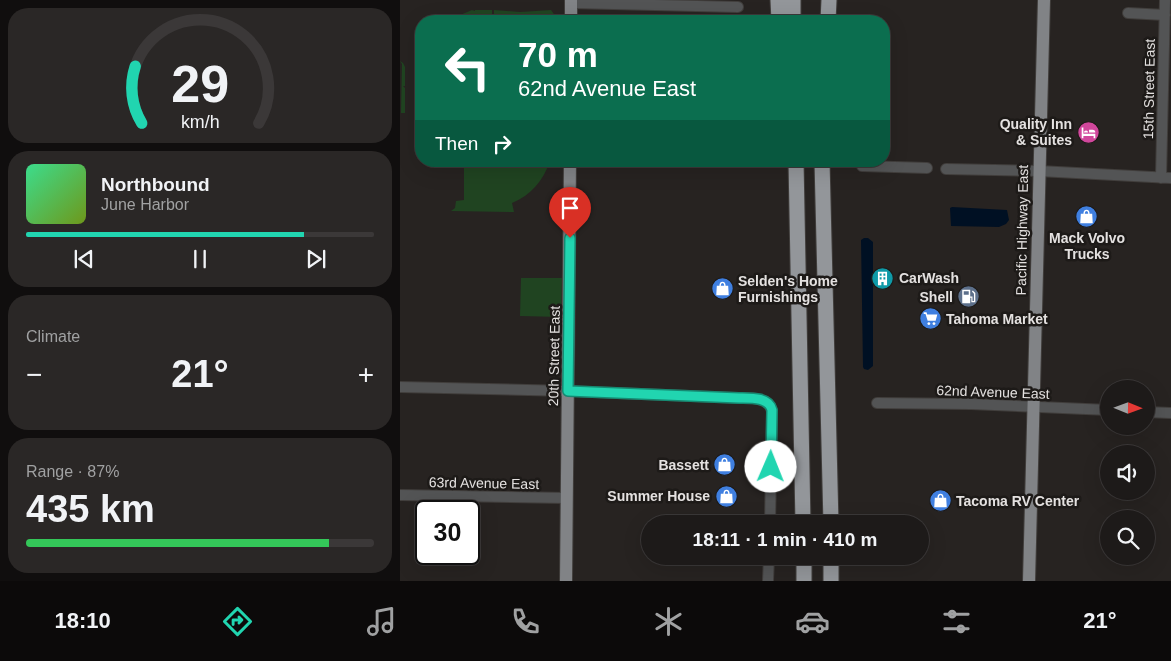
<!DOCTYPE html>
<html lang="en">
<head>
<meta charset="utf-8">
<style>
	:root { --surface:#1d1a19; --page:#2a2726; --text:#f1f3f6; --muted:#a0a1a2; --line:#3b3838; --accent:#21d5b0 }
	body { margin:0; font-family:Helvetica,sans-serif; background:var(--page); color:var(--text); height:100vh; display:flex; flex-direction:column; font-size:19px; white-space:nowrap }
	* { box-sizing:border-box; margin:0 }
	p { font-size:16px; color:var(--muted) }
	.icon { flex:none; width:28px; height:28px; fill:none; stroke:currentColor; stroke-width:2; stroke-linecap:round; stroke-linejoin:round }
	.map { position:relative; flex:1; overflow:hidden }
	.sheet { display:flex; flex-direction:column; gap:8px; padding:8px; background:#100e0e; width:400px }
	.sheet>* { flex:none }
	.top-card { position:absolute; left:15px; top:15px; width:475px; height:152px; border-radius:20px; box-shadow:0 5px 20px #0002,0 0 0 1px var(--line); background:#0b6e4f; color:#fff; overflow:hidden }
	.needle { width:32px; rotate:91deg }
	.tools { position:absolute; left:700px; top:380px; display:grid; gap:10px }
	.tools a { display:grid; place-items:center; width:55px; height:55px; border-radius:50%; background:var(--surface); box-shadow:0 5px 20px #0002,0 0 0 1px var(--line); font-size:25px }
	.speed { position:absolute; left:15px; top:500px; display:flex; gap:10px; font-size:25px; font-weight:700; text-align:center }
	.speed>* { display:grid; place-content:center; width:65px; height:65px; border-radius:50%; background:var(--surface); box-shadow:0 5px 20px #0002,0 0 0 1px var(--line); line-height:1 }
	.speed .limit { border:2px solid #111; border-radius:8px; background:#fff; color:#111 }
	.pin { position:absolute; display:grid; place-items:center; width:42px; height:42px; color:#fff; margin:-51px -21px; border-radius:50% 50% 50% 0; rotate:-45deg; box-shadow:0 0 5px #0007 }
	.pin .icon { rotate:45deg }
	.me { position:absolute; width:55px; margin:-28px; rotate:1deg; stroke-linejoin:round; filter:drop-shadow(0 0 4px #0008) }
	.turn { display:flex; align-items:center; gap:18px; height:105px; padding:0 20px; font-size:22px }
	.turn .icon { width:65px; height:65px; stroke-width:2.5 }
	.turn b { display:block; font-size:35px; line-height:42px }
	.then { display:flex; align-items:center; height:48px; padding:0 20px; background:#0003; gap:10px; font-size:19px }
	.big { font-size:38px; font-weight:700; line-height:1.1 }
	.sheet .widget { flex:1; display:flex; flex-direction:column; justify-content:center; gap:8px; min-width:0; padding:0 18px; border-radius:20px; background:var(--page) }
	.sheet .dial { align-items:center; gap:0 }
	.dial svg { height:130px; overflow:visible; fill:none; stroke:var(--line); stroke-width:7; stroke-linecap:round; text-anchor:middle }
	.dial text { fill:var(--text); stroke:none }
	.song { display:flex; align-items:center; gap:15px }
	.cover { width:60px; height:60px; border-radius:8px; background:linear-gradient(135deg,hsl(150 70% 55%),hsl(80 70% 35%)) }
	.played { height:5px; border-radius:2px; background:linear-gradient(90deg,var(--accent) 80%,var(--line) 80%) }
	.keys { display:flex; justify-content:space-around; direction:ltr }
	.heat { display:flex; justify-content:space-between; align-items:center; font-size:28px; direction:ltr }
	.charge { height:8px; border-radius:4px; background:linear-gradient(90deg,#34c759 87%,var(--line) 0) }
	.trip { position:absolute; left:241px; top:515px; width:288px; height:50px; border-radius:25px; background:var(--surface); box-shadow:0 5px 20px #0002,0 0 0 1px var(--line); font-weight:700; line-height:50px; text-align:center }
	.tab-bar { display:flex; height:80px; justify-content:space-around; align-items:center; background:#0c0a0a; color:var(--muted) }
	.tab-bar .icon { width:35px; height:35px }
	.tab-bar .active { color:var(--accent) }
	.tab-bar b { font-size:22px; color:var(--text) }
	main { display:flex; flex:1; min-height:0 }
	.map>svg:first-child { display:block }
	.green { fill:#204421 }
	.water { fill:#001023 }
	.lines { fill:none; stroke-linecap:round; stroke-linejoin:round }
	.minor-casing { stroke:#413e3c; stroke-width:12 }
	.major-casing { stroke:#413e3c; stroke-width:14 }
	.highway-casing { stroke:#413e3c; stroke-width:17 }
	.minor { stroke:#535455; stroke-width:10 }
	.major { stroke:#818386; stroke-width:12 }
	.highway { stroke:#93969a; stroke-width:15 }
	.route-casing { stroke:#158a72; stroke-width:12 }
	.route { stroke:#21d5b0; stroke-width:9 }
	.labels { text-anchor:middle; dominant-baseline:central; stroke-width:5; stroke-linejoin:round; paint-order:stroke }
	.street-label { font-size:14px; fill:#e4e1e0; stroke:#1d1a18 }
	.poi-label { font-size:14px; font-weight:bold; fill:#e4e1e0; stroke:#1d1a18; text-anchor:end }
</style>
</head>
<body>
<main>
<section class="sheet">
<div class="widget dial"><svg viewBox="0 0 100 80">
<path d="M14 69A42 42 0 1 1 86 69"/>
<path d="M14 69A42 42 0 0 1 10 34" stroke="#21d5b0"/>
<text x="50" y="56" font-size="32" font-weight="700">29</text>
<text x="50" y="72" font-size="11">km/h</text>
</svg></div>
<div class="widget">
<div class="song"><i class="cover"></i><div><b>Northbound</b><p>June Harbor</p></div></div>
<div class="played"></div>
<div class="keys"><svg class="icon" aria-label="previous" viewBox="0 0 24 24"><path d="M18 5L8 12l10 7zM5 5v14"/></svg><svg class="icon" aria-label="pause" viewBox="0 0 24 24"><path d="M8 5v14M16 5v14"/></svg><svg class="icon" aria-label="next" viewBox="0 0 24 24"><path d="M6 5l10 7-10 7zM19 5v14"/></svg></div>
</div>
<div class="widget"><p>Climate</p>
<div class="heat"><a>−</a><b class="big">21°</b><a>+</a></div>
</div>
<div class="widget"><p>Range · 87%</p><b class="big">435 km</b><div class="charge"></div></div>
</section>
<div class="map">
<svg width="771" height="581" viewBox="0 0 771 581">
	<rect width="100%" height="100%" fill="#272321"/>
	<path class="green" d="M72,10L75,11V10H92V20H71L57,17L52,21H46Z
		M94,10L120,12L151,10L156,17L157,21H94Z
		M0,61L3,63L5,67V86H3L5,88V113H1L2,64Z
		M64,161H78V165L81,164V161H150C143,181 131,195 112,203L114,212L51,211L55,208L56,201L64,200Z
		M121,278H162L161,317L120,316Z"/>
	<path class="water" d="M552,207L607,210L609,220L606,224L599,227L551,226L550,208Z
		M464,238H468L473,242V366L468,370L464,369L463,367L461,240Z"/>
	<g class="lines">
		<defs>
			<path id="minor" d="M171,3L338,7
				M728,13L765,15
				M462,166L527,168
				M546,169L639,171L771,178
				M761,178L765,0
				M0,387L168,391L339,398C352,398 370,397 372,412L370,524
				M477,403L571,404L709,410
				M746,412L771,413
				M0,495L167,498
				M368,581L369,556"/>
			<path id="major" d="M171,21V0
				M166,581L170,161
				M629,581L644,0"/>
			<path id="highway" d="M378,0L379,21
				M393,0V21
				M428,21L429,0
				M396,161L403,524
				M422,161L431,524
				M404,556V581
				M431,556V581"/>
		</defs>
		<use href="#minor" class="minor-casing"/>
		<use href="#major" class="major-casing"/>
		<use href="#highway" class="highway-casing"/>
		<use href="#minor" class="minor"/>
		<use href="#major" class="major"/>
		<use href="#highway" class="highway"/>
	</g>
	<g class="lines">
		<defs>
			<path id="route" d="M170,238L168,391L339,398C351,398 369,397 372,410L371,467"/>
		</defs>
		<use href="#route" class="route-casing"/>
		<use href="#route" class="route"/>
	</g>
	<defs>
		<symbol id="hotel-disc" viewBox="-11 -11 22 22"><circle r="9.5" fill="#d1479c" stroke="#1d1a18"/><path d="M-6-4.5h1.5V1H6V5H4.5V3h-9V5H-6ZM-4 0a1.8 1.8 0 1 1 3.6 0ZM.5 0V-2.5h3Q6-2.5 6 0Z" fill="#fff"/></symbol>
		<symbol id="shop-disc" viewBox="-11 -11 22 22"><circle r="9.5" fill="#3f7fe0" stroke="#1d1a18"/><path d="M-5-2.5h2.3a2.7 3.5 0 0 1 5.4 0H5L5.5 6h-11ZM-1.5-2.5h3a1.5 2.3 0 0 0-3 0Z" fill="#fff"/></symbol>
		<symbol id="building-disc" viewBox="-11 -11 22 22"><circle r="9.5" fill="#0f9aa8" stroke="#1d1a18"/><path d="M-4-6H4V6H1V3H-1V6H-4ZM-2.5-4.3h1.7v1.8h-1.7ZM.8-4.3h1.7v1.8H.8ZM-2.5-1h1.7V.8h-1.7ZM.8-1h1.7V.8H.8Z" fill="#fff"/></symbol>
		<symbol id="fuel-disc" viewBox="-11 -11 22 22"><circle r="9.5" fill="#5c6f8a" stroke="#1d1a18"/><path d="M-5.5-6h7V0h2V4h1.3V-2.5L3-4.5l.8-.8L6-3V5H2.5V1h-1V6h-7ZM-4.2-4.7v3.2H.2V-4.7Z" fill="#fff"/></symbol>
		<symbol id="supermarket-disc" viewBox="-11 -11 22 22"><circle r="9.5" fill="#3f7fe0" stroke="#1d1a18"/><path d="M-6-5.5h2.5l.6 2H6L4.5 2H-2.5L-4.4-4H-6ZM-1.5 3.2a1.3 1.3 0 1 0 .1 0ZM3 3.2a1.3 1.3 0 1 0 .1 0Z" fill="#fff"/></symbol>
	</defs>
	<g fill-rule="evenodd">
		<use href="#hotel-disc" x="676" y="120" width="25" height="25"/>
		<use href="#shop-disc" x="674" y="204" width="25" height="25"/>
		<use href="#building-disc" x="470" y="266" width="25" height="25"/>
		<use href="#shop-disc" x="310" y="276" width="25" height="25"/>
		<use href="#fuel-disc" x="556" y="284" width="25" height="25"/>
		<use href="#supermarket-disc" x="518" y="306" width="25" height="25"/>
		<use href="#shop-disc" x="312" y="452" width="25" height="25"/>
		<use href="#shop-disc" x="314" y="484" width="25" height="25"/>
		<use href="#shop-disc" x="528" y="488" width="25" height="25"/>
	</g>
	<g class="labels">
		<g class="street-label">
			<text transform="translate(749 89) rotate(-89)">15th Street East</text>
			<text transform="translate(622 230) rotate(-89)">Pacific Highway East</text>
			<text transform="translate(154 356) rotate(-89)">20th Street East</text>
			<text transform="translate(593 392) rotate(2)">62nd Avenue East</text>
			<text transform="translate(84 483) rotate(1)">63rd Avenue East</text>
		</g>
		<g class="poi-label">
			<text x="672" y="124">Quality Inn<tspan x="672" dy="16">&amp; Suites</tspan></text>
			<text x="687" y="238" text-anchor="middle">Mack Volvo<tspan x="687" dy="16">Trucks</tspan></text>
			<text x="499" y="278" text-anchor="start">CarWash</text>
			<text x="338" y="281" text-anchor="start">Selden's Home<tspan x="338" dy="16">Furnishings</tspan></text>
			<text x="553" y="297">Shell</text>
			<text x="546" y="319" text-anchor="start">Tahoma Market</text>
			<text x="309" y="465">Bassett</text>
			<text x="310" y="496">Summer House</text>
			<text x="556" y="501" text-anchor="start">Tacoma RV Center</text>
		</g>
	</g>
</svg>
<div class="tools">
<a><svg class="needle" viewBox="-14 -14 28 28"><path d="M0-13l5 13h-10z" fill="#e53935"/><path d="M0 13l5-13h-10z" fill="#a0a1a2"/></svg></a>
<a><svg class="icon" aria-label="sound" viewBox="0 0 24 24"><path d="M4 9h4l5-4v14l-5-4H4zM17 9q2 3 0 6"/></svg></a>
<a><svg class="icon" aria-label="search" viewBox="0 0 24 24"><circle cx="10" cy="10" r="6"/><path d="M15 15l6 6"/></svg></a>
</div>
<div class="speed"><div class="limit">30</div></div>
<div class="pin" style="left:170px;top:238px;background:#d93025"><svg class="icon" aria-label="arrive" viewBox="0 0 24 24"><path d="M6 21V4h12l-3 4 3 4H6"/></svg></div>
<svg class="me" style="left:371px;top:467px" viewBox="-20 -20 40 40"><circle r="19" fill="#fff"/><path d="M0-13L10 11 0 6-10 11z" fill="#21d5b0"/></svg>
<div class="trip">18:11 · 1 min · 410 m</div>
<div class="top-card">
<div class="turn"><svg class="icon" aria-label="left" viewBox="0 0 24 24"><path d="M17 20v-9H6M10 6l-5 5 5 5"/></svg><div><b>70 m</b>62nd Avenue East</div></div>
<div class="then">Then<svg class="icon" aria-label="right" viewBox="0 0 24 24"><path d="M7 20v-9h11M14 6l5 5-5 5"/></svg></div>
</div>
</div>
</main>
<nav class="tab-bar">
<b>18:10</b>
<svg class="icon active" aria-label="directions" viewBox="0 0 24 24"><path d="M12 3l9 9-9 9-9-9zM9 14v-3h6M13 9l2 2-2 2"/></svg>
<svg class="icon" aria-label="music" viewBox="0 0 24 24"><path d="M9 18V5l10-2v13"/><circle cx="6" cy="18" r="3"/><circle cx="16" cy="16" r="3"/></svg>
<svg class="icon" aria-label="phone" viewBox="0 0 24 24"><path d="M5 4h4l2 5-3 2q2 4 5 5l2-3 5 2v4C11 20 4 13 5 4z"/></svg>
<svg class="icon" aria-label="climate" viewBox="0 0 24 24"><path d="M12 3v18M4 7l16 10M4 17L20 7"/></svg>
<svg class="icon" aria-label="car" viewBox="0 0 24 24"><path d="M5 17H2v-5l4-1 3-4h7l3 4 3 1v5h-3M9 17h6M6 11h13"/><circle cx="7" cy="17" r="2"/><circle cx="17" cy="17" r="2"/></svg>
<svg class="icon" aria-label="filters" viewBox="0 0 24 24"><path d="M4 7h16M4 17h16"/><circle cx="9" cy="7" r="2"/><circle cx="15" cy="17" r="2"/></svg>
<b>21°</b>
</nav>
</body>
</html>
